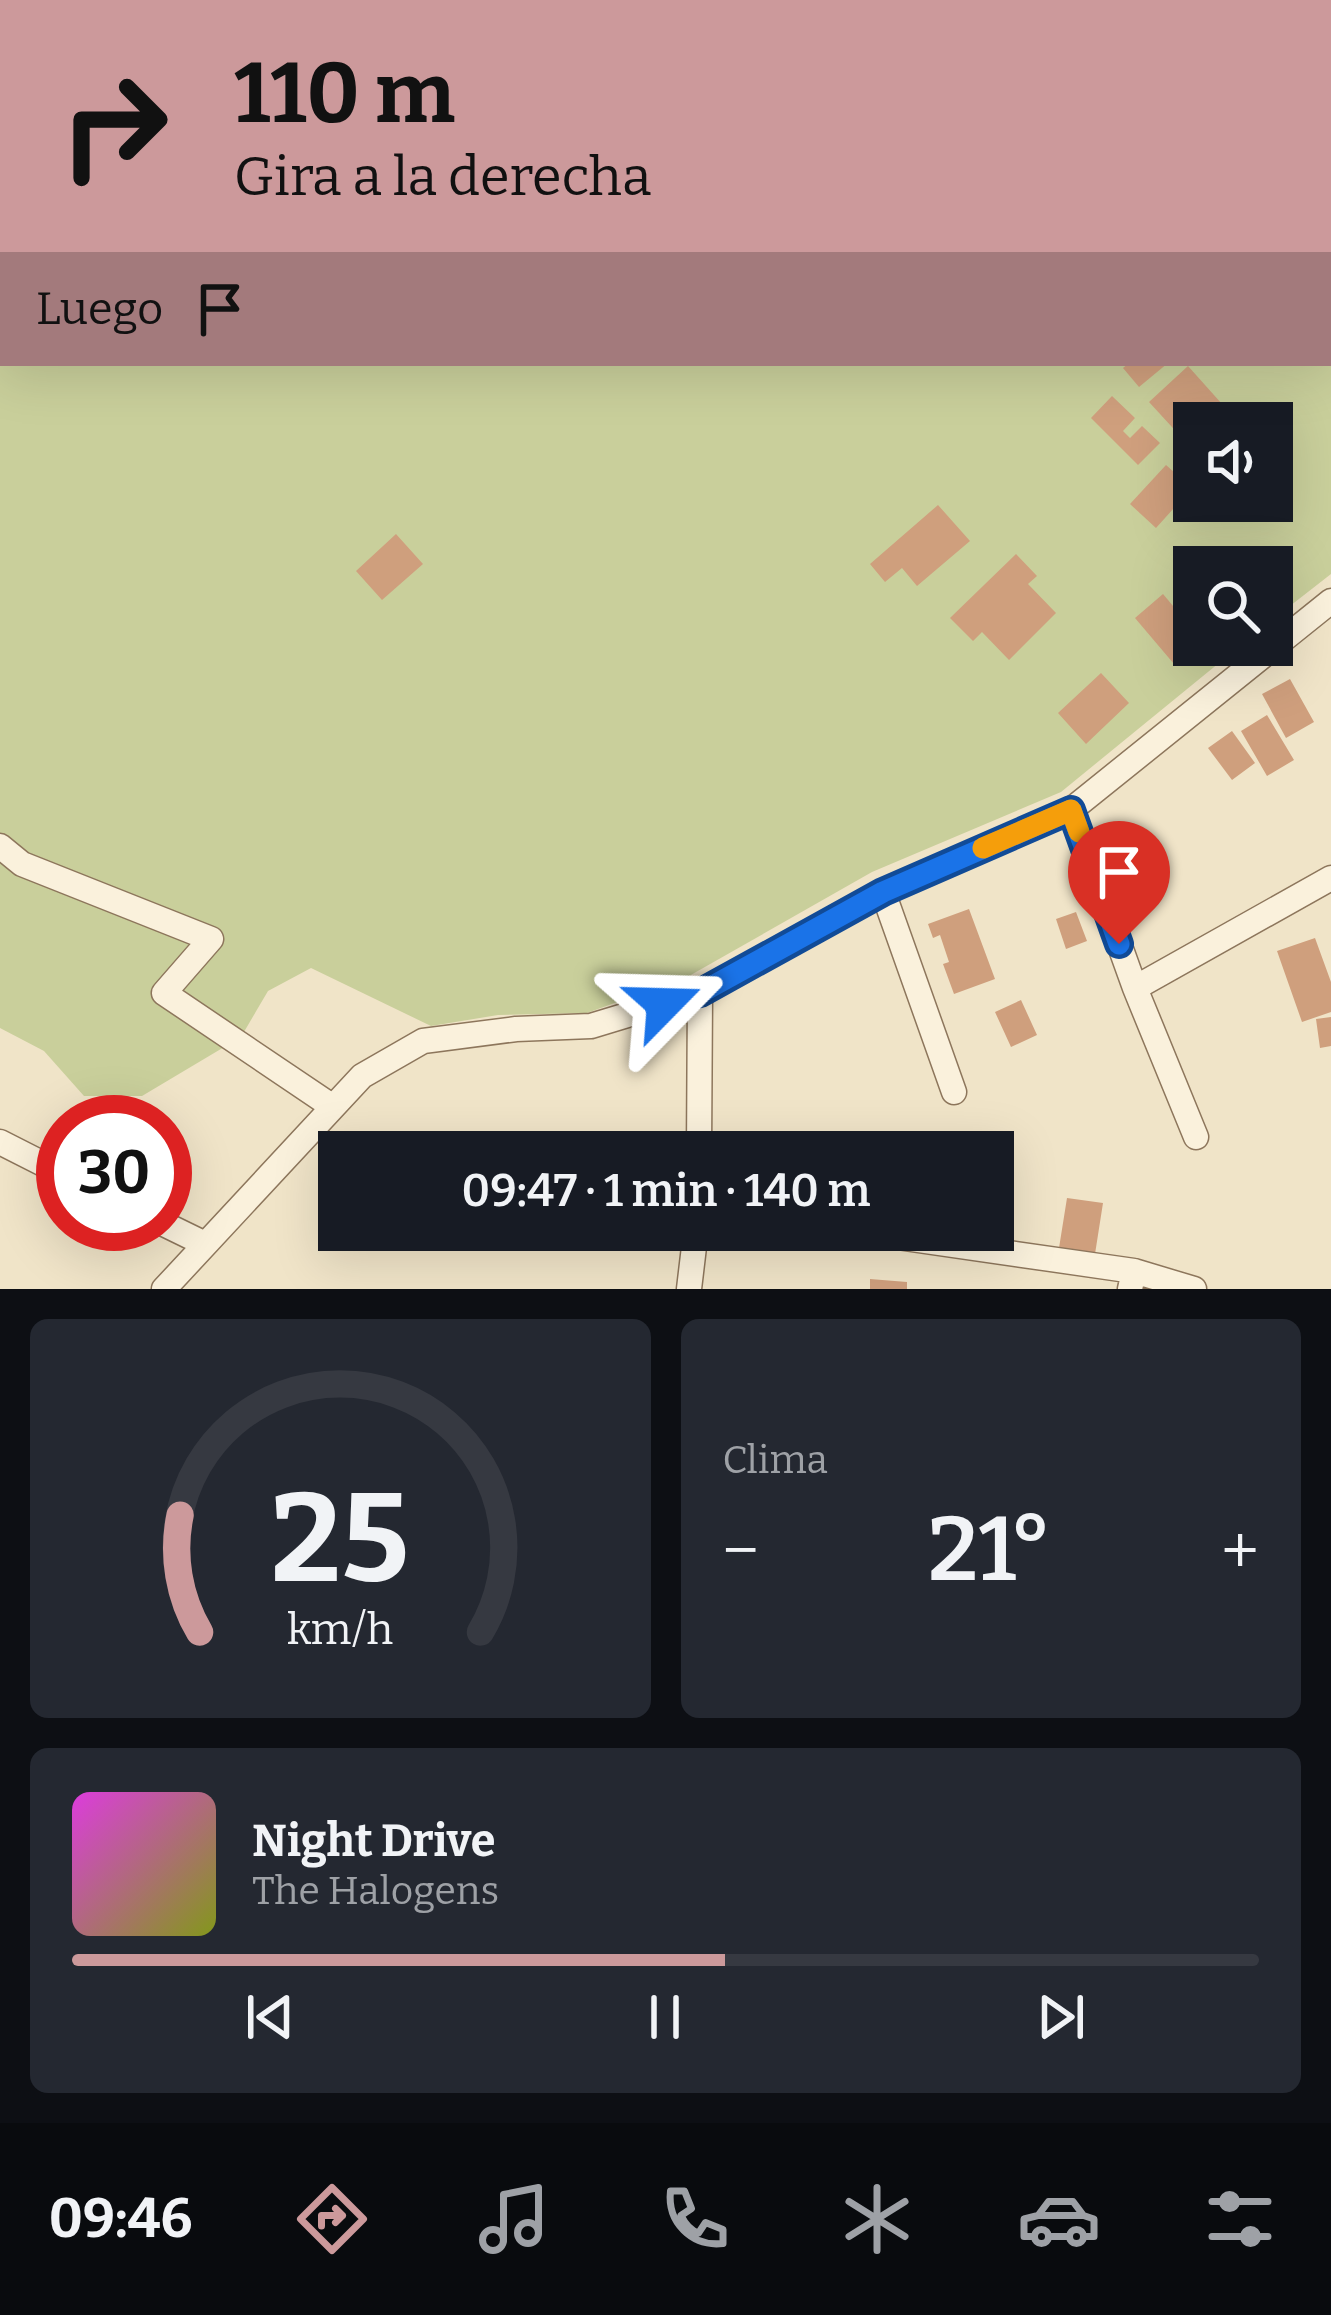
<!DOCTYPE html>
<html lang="es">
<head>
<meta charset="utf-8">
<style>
	:root { --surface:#171b24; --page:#242831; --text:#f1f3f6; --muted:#9ea1a6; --line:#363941; --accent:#cc999b }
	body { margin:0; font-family:Bitter,serif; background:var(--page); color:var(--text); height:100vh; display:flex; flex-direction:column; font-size:45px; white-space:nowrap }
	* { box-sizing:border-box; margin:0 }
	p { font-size:39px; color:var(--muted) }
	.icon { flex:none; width:66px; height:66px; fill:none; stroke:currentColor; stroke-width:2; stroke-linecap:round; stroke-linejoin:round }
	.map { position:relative; height:1289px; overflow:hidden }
	.details { display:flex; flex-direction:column; gap:30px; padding:30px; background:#0d0f14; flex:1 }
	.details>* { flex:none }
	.banner { position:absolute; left:0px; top:0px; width:1332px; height:366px; box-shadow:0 12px 48px #0002; background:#cc999b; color:#111; overflow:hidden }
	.fabs { position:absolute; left:1173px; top:402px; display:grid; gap:24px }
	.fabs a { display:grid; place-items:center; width:120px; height:120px; border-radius:0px; background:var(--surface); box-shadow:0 12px 48px #0002; font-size:60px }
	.speed { position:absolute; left:36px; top:1095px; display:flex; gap:24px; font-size:60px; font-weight:700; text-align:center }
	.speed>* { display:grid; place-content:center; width:156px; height:156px; border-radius:50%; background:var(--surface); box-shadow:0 12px 48px #0002; line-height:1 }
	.speed .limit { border:18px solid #d22; background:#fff; color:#111 }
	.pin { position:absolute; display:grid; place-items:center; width:102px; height:102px; color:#fff; margin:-123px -51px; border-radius:50% 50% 50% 0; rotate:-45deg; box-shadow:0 0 12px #0007 }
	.pin .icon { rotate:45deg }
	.me { position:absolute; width:132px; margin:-66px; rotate:68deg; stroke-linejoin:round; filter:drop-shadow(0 0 9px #0008) }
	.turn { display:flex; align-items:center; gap:42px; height:252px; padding:0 36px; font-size:54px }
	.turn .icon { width:156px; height:156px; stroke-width:2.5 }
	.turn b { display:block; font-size:84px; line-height:102px }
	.then { display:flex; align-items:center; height:114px; padding:0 36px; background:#0003; gap:24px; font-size:45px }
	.big { font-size:90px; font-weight:600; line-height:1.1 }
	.details .card { flex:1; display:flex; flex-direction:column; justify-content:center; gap:18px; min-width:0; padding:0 42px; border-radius:18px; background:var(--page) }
	.details .dial { align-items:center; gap:0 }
	.dial svg { height:312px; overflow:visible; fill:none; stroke:var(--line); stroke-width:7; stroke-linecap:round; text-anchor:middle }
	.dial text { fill:var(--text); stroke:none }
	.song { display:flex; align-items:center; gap:36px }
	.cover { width:144px; height:144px; border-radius:18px; background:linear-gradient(135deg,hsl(300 70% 55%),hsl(70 70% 35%)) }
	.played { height:12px; border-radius:6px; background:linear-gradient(90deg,var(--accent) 55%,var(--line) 55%) }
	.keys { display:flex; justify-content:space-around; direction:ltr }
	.heat { display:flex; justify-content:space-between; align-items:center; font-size:66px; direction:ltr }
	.details .tiles { flex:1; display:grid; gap:30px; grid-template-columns:1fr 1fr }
	.card:last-child { grid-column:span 2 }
	.trip { position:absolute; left:318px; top:1131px; width:696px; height:120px; border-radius:0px; background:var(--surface); box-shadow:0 12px 48px #0002; font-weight:600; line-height:120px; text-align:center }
	.tab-bar { display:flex; height:192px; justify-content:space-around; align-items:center; background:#090b0e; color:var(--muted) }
	.tab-bar .icon { width:84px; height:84px }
	.tab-bar .current { color:var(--accent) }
	.tab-bar b { font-size:54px; color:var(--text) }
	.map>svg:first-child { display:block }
	.green { fill:#c9cf9b; fill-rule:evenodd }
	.building { fill:#cf9f7d }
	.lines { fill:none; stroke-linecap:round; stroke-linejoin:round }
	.street-casing { stroke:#8d765c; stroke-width:27 }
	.primary-casing { stroke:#5b4430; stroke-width:42 }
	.street { stroke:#faf1dc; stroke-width:24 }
	.primary { stroke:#f3d9a0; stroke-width:39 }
	.route-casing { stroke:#114b97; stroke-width:30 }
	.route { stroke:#1a73e8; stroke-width:21 }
	.slow { stroke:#f59e0b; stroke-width:21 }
</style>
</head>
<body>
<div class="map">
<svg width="1331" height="1289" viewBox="0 0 1331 1289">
	<rect width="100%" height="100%" fill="#f0e4c8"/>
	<path class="green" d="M308,0H1331V574L1272,620V567H1194V645H1241L1061,792L872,872L689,976L587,1013L498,1015L431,1026L311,968L268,991L241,1037L142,1096H84L44,1051L0,1028V223L3,220V363H1329V3H304ZM1194,423H1272V501H1194Z"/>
	<path class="building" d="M1129,363H1168L1139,387L1123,368Z
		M1188,366L1239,423H1194V451L1149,402Z
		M1112,396L1135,418L1123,431L1130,438L1142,426L1160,443L1138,465L1091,418Z
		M1166,465L1192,488L1156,528L1130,504Z
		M938,505L970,541L917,586L902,568L885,582L870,564Z
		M396,534L423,564L382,600L356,571Z
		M1016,554L1037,576L1028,584L1056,613L1009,660L982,632L973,641L950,618Z
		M1163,594L1194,631V646L1174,664L1135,618Z
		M1101,673L1129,703L1086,744L1058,713Z
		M1290,679L1314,722L1286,738L1262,694Z
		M1267,715L1294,760L1267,776L1241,731Z
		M1232,731L1255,763L1232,780L1208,748Z
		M969,909L995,979L954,994L943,964L949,962L940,935L933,938L928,924Z
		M1076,912L1087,941L1066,949L1056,919Z
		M1315,938L1331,982V1012L1302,1022L1277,951Z
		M1021,1000L1037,1035L1011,1047L995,1012Z
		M1331,1017V1046L1320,1048L1316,1019Z
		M1067,1198L1103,1203L1095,1254L1059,1248Z
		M870,1279L907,1282V1289H870Z"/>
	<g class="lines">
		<defs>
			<path id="street" d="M1071,810L1135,988L1196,1137
				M0,846L22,864L211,939L164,993L333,1107
				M883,892L954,1092
				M1135,988L1331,878
				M0,1142L63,1174
				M699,1152L700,993
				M164,1224L205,1244
				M849,1230L1134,1271L1130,1289
				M1134,1271L1194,1289
				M164,1289L362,1076L423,1041L516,1029L591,1026L700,993L883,892L1071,810L1331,601
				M689,1289L696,1230"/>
			<path id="primary" d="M234,3L238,0
				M302,3L306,0
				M0,174L3,172
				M0,224L3,221"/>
		</defs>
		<use href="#street" class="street-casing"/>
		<use href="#primary" class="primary-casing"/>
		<use href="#street" class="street"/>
		<use href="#primary" class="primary"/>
	</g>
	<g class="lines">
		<defs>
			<path id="route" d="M664,1004L700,993L883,892L1071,810L1119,944"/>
		</defs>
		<use href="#route" class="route-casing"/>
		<use href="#route" class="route"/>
		<path class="slow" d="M983,848L1071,810L1079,832"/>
	</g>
</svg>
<div class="fabs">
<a><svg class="icon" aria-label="sound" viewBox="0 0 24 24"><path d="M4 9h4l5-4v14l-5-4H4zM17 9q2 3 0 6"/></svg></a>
<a><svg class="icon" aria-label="search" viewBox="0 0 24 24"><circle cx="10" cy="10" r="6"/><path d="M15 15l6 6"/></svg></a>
</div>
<div class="speed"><div class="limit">30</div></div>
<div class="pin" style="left:1119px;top:944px;background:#d93025"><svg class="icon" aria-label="arrive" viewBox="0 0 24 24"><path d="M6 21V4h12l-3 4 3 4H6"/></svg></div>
<svg class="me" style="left:664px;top:1004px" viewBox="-20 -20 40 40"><path d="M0-17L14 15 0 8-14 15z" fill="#1a73e8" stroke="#fff" stroke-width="4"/></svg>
<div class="trip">09:47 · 1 min · 140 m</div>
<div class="banner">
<div class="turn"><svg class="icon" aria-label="right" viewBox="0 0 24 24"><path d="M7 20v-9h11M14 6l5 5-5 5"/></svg><div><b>110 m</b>Gira a la derecha</div></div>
<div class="then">Luego<svg class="icon" aria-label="arrive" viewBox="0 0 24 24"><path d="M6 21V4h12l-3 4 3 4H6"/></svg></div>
</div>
</div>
<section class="details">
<div class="tiles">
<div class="card dial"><svg viewBox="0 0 100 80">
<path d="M14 69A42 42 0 1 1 86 69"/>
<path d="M14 69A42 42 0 0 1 9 39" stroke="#cc999b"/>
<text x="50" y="56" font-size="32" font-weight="700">25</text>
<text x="50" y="72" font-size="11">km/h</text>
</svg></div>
<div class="card"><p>Clima</p>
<div class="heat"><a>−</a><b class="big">21°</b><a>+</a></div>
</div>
<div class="card">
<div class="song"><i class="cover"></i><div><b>Night Drive</b><p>The Halogens</p></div></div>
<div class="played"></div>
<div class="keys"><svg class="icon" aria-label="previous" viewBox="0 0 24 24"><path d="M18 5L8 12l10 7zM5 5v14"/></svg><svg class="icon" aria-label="pause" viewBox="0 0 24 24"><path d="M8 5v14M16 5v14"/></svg><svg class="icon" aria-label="next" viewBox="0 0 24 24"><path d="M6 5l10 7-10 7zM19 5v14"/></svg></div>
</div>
</div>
</section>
<nav class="tab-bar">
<b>09:46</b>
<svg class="icon current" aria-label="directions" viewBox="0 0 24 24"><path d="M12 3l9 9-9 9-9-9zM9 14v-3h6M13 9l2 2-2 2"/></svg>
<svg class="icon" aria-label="music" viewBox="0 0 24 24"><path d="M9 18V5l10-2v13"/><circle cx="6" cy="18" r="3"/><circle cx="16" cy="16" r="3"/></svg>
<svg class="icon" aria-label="phone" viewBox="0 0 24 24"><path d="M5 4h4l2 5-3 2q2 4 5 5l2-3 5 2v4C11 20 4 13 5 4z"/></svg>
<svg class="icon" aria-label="climate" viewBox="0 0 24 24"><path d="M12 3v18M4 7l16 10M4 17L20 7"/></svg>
<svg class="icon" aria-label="car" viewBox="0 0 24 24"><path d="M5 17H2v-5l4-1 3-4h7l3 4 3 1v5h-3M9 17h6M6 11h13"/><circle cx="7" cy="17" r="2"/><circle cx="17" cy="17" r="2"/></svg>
<svg class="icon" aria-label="filters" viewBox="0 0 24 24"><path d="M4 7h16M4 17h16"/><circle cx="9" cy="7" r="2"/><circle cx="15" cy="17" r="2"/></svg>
</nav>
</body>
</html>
